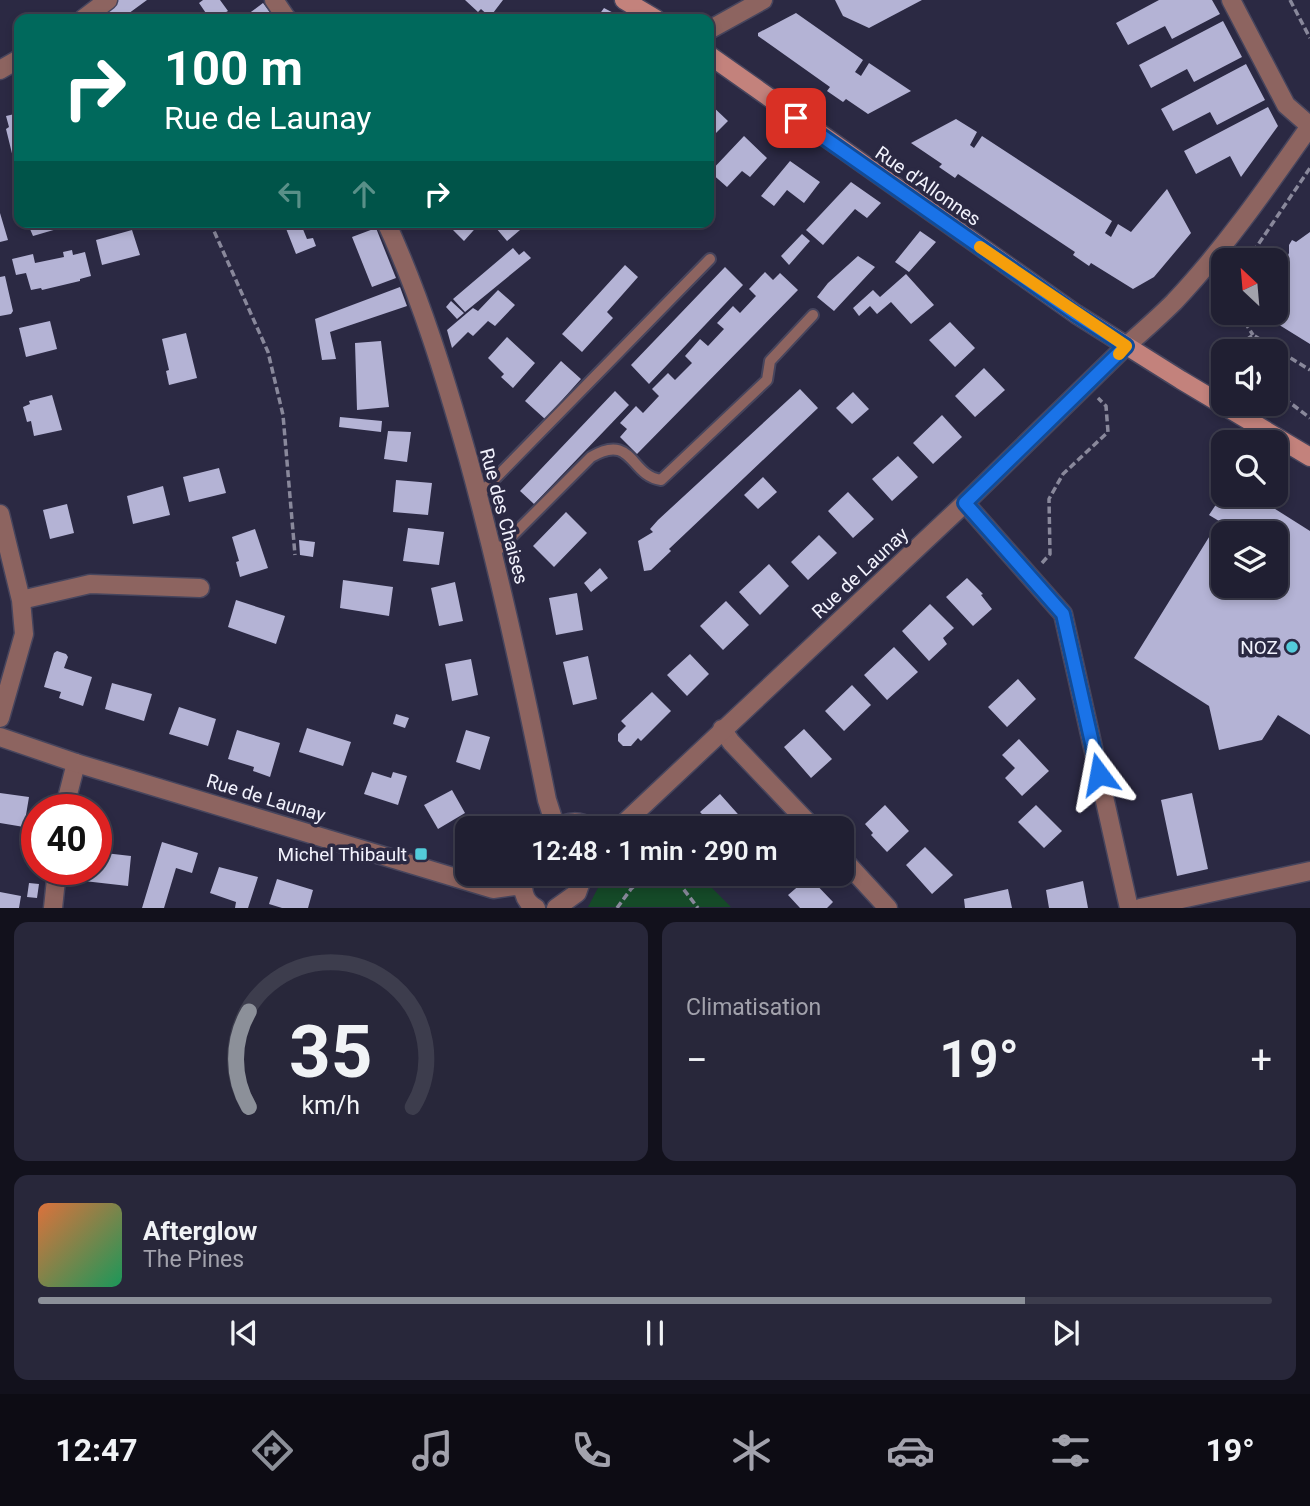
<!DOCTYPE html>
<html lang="fr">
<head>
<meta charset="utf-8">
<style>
	:root { --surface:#201f32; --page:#28273a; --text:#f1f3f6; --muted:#a2a2ac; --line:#3d3d4d; --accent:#8c9099 }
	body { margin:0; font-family:Roboto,sans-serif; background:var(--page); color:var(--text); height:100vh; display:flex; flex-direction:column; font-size:26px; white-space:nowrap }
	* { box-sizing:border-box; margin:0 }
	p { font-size:23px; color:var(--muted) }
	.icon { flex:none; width:38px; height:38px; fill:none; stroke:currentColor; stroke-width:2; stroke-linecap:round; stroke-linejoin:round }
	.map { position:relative; height:908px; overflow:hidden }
	.panel { display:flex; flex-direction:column; gap:14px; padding:14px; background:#12111c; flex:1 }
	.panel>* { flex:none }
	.hud { position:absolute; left:14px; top:14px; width:700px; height:214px; border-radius:14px; box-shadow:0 4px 10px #0003,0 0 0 2px var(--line); background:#00695c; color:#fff; overflow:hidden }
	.needle { width:46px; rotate:334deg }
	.buttons { position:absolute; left:1211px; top:248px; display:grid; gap:14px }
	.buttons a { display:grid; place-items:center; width:77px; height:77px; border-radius:14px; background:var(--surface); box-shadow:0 4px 10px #0003,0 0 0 2px var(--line); font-size:35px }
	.speed { position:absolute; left:21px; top:794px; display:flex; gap:14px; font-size:35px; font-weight:700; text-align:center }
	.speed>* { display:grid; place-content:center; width:91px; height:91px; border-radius:50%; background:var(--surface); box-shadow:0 4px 10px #0003,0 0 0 2px var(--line); line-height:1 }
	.speed .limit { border:10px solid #d22; background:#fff; color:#111 }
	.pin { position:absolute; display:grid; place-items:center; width:60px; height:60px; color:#fff; margin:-30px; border-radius:14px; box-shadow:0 4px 10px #0006 }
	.me { position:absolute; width:77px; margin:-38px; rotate:347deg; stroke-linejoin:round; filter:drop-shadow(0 0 5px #0008) }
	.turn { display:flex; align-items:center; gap:24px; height:147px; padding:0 35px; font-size:32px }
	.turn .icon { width:91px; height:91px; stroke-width:2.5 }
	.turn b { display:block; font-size:49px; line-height:60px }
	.lanes { display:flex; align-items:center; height:66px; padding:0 35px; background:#0003; justify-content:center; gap:35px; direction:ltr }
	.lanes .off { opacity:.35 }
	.big { font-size:52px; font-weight:600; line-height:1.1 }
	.panel .widget { flex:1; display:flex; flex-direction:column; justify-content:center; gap:10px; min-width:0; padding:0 24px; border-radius:14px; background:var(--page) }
	.panel .dial { align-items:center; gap:0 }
	.dial svg { height:182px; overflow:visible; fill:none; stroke:var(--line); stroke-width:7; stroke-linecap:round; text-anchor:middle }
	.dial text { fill:var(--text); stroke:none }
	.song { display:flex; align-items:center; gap:21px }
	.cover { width:84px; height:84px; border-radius:10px; background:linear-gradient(135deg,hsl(20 70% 55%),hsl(150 70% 35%)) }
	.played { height:7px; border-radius:4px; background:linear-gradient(90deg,var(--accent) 80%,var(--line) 80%) }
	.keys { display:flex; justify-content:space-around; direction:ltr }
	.heat { display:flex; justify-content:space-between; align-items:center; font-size:38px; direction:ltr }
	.panel .tiles { flex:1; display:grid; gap:14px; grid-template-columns:1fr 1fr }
	.widget:last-child { grid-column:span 2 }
	.trip { position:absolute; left:455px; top:816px; width:399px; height:70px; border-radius:14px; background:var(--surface); box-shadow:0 4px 10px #0003,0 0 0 2px var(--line); font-weight:600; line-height:70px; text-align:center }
	.tab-bar { display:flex; height:112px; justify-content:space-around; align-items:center; background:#0d0c14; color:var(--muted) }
	.tab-bar .icon { width:49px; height:49px }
	.tab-bar .selected { color:var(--accent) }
	.tab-bar b { font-size:32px; color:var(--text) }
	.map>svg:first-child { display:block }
	.green { fill:#154a28 }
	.building { fill:#b4b3d5; fill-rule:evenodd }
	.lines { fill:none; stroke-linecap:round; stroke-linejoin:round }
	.service-casing { stroke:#47455d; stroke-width:14 }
	.minor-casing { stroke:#47455d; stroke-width:21 }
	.tertiary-casing { stroke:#47455d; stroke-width:21 }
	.secondary-casing { stroke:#47455d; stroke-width:21 }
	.path { stroke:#89889b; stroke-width:3.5; stroke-dasharray:7 3.5; stroke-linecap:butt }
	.service { stroke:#8d6460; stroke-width:10 }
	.minor { stroke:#8d6460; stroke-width:18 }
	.tertiary { stroke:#8d6460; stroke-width:18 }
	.secondary { stroke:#c3827c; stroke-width:18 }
	.route-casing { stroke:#114b97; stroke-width:18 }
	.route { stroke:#1a73e8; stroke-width:12 }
	.slow { stroke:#f59e0b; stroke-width:12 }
	.poi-dot { fill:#53cbda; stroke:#2b2943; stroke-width:2.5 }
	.labels { text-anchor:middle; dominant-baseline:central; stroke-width:7; stroke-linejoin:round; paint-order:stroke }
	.street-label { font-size:19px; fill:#f2f2fd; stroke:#2b2943 }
	.poi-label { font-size:19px; fill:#f2f2fd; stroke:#2b2943; text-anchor:end }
</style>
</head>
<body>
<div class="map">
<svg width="1310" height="908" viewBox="0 0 1310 908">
	<rect width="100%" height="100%" fill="#2b2943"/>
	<path class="green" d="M611,873H697L731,907H588L600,884Z"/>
	<path class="building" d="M117,0H147L121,19H90Z
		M203,0H220L228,11L221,15L222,19H210L199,3Z
		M465,0H503L490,17L481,9L478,12Z
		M835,0H922L869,28L843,16Z
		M1159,0H1212L1220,14L1172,39L1165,26L1128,45L1116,23Z
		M263,3L275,19H245L244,17Z
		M604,8L625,19H596Z
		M796,13L863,60L855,72L861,76L869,63L911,91L868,114L846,99L843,102L827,91L830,87L758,36V33Z
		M1223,21L1242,57L1194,82L1187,69L1151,88L1139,65Z
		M1246,64L1265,100L1217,125L1210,112L1173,131L1161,109Z
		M709,103L728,121L709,140Z
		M1268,107L1278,126L1241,177L1230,156L1196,174L1184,151Z
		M19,113V177L18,178L6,129L9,127L6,116Z
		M956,119L977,132L970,145L974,148L982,136L1112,221L1105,233L1111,237L1118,224L1131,232L1167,189L1191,233L1154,277L1133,289L1091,263L1089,266L1073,255L1075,252L958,174L955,178L939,167L942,164L911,143Z
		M744,136L767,158L750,177L742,171L727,187L710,172Z
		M790,161L820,182L804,203L787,190L774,206L761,196Z
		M851,182L881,203L867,218L855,209L823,245L806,230Z
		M0,213L8,240L0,242Z
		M27,222H56L57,229L33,236Z
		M294,222H300L307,239L313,238L316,246L296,254L285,226Z
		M452,222H481L464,241L453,230L456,226Z
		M503,222H514L520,230L507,241L496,228Z
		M376,228L396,278L372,287L352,237Z
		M132,230L140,255L102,265L96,240Z
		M920,231L936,242L909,272L895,262Z
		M1310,232V344L1260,313H1276V282L1289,253V245L1292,240L1296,242Z
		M802,234L810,241L789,265L781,256Z
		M513,248L519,255L524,251L531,258L465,312L453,299Z
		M72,250L73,255L85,252L91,276L80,279V281L42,290L41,288L31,290L26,273L16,275L12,259L33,254L35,263L64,257L63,252Z
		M858,256L875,267L834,311L817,297L828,283Z
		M625,265L638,277L607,312L613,318L582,352L562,334Z
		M725,267L743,285L649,384L631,365Z
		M765,272L773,280L780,273L798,290L637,454L620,437L627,429L620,423L636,406L643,413L659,396L652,389L668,373L675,380L692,363L685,356L700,339L708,346L724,329L717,323L733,306L740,313L756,296L749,289Z
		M906,274L934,305L911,324L891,302L877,314L870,306L859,316L853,308L873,290L880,297Z
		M5,276L13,311L11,314L0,316V277Z
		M400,287L407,306L330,332L336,359L322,360L315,319Z
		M498,290L515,305L495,326L488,321L473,336L468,332L452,348L447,330L473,308L478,311Z
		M451,301L464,313L457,319L446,307Z
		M50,321L57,349L26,357L19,328Z
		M950,322L975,348L955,367L929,340Z
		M186,333L197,378L169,385L166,371L169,370L162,339Z
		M507,337L535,363L513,388L501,377L504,374L488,358Z
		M381,341L389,407L357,410L355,343Z
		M561,361L581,379L545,419L525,401Z
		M984,368L1005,390L975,417L955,396Z
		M800,389L818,408L669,549L671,551L651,570L644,571L638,541L653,532L650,529L658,520Z
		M615,391L629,405L534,504L520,491Z
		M853,392L869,409L852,424L836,408Z
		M52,395L62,430L34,436L31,421L27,422L23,407L30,404L29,401Z
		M942,415L962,437L933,464L913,443Z
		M340,417L382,421L381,432L339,427Z
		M388,431L411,432L407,462L384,459Z
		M898,456L918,477L892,501L872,479Z
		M219,468L226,493L189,502L183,477Z
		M763,477L777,492L758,509L744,495Z
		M396,480L432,483L428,515L393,512Z
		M163,486L170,515L133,524L127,496Z
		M848,492L874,519L853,538L828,511Z
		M1236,495H1253L1310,531V735L1278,715L1262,740L1219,750L1209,706L1134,658L1219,521L1209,515L1217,503L1227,509ZM1223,534H1276V586H1223Z
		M67,504L74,533L50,539L43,510Z
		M566,512L587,533L554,567L533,546Z
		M408,528L444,532L439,565L403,561Z
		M255,529L268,568L240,577L236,562L239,561L232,537Z
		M819,535L837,553L808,580L791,562Z
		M299,540L315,542L313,557L300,555Z
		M769,564L789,586L760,615L739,592Z
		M600,568L608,578L591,592L584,583Z
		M967,578L983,594L981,595L992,609L973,626L946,597Z
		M343,580L393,587L389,616L340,608Z
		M455,582L463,621L439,626L431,588Z
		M577,593L583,630L556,635L549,598Z
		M236,600L285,616L276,644L228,627Z
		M726,601L749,625L723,650L700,626Z
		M930,604L954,628L943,638L947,644L929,661L902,631Z
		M894,647L918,672L887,700L864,675Z
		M57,651L66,654L68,657L64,668L92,677L83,706L59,698L61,692L44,687L54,653Z
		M690,654L709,674L687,696L667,675Z
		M588,656L597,699L573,705L563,662Z
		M471,659L478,695L452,701L445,664Z
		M1018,679L1036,699L1007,727L988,707Z
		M112,683L152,694L144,721L105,709Z
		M852,685L871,705L844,731L825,711Z
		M652,692L671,711L641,741L638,738L631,746H623L618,741V734L626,726L621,721Z
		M179,707L216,719L208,746L169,734Z
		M396,714L409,718L405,728L393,724Z
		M307,728L351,742L343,766L299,752Z
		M804,729L832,759L811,778L784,747Z
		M237,730L280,743L270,777L253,771L254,767L228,759Z
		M466,730L490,737L480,770L456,762Z
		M1019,739L1049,771L1022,796L1005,778L1015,768L1002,755Z
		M372,772L391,778L393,772L407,776L398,805L364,794Z
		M452,790L465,813L438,829L424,805Z
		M0,793L29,797L24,827L0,823Z
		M1192,793L1208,869L1177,876L1161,800Z
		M720,794L745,822L751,828H715L700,812Z
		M885,805L909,831L887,852L871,835L873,833L865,824Z
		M1036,805L1062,831L1044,848L1018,822Z
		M162,842L198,853L192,873L176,868L164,908H142Z
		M925,847L953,875L932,894L906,865Z
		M96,852L131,856L128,886L84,881L85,870H96Z
		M219,867L258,877L248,908H235L236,902L210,893Z
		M754,873H777L764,885Z
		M809,877L833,902L827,908H800L788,895Z
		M277,879L313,890L308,908H282L269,904Z
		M1083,881L1088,908H1049L1046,890Z
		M29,883L39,884L37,898L27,897Z
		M1008,889L1012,908H965L964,899Z
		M0,892L21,896L19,908H0Z"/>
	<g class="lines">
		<defs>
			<path id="service" d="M478,496L710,259
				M494,554L591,457C633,432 630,476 661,480L767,380L770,361L813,315"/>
			<path id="minor" d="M1231,0L1286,105L1310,126
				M83,19L108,0
				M709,30L763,0
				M0,70L19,59
				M1126,346C1142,332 1159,317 1174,302C1225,248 1268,186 1310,126
				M0,514L21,600L24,634L0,718
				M21,600L90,584L200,588
				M722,729L731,742L813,828
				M64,810L76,763
				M842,858L888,908
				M53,908L57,870
				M1140,908L1310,871"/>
			<path id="tertiary" d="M274,0L287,19
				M386,222C421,298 445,377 468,458C499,571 524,685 547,800L556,828
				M965,503L1063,614L1129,908
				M0,737L76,763L493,889L522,885
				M557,828C568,821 580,820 590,828
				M619,828L965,503L1126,346
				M524,873C522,887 522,901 536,908
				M556,908L577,893L584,873"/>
			<path id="secondary" d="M624,0L656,19
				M709,55L1076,314L1181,380L1310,457"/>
		</defs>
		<use href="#service" class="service-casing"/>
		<use href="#minor" class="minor-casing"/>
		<use href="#tertiary" class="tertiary-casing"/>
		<use href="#secondary" class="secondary-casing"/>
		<path class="path" d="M1290,0L1310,38
			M210,222L268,352L283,415L295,555
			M1247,261L1310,168
			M1239,313L1253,335
			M1229,352L1253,335L1310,370
			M1276,392L1310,418
			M1042,563L1050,554L1049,499L1063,474L1108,432L1106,406L1098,398
			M671,873L698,908
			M617,908L631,889L648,873"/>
		<use href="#service" class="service"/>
		<use href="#minor" class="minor"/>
		<use href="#tertiary" class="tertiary"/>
		<use href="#secondary" class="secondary"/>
	</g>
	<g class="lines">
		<defs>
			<path id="route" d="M796,118L1076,314L1126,346L965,503L1063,614L1099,774"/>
		</defs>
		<use href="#route" class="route-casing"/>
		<use href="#route" class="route"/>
		<path class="slow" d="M980,247L1126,346L1119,354"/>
	</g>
	<g class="poi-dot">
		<circle cx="1292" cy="647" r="7"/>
		<rect x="414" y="847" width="14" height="14" rx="3.5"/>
	</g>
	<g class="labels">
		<g class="street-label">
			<text transform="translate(928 186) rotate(35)">Rue d'Allonnes</text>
			<text transform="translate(504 516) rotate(75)">Rue des Chaises</text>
			<text transform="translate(860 573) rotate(-43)">Rue de Launay</text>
			<text transform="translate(266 798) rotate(17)">Rue de Launay</text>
		</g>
		<g class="poi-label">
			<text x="1278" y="647">NOZ</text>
			<text x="407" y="854">Michel Thibault</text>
		</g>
	</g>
</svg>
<div class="buttons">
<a><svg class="needle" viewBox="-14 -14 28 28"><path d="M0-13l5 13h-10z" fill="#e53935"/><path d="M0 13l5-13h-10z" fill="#a2a2ac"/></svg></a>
<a><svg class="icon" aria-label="sound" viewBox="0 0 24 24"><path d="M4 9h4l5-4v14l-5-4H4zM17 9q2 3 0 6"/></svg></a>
<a><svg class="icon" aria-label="search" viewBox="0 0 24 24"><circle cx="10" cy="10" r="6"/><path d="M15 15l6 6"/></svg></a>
<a><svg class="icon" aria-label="layers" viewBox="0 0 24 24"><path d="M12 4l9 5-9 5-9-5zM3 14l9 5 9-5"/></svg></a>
</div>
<div class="speed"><div class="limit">40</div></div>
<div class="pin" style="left:796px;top:118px;background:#d93025"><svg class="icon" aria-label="arrive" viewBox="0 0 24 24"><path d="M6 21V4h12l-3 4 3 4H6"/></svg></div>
<svg class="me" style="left:1099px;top:774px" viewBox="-20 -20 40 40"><path d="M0-17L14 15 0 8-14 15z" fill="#1a73e8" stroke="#fff" stroke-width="4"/></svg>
<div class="trip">12:48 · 1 min · 290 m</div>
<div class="hud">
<div class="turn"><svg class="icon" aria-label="right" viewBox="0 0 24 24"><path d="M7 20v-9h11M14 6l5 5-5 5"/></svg><div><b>100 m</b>Rue de Launay</div></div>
<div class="lanes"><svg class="icon off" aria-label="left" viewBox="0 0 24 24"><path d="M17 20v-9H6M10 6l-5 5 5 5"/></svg><svg class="icon off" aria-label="ahead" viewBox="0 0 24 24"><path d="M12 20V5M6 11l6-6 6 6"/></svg><svg class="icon" aria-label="right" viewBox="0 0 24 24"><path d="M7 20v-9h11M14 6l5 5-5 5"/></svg></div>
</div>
</div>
<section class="panel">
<div class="tiles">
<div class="widget dial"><svg viewBox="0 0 100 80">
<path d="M14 69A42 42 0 1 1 86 69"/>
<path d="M14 69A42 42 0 0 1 14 27" stroke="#8c9099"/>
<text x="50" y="56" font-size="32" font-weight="700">35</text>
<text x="50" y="72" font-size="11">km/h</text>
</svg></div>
<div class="widget"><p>Climatisation</p>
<div class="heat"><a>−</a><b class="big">19°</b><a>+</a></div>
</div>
<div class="widget">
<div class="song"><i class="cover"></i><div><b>Afterglow</b><p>The Pines</p></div></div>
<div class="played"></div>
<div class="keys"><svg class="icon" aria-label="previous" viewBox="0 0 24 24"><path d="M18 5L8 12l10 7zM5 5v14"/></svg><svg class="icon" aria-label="pause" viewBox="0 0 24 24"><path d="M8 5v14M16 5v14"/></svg><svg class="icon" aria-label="next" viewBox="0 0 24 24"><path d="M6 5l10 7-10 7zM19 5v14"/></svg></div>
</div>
</div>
</section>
<nav class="tab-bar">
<b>12:47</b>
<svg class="icon selected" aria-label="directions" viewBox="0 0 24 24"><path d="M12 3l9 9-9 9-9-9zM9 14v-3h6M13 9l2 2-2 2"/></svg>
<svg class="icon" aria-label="music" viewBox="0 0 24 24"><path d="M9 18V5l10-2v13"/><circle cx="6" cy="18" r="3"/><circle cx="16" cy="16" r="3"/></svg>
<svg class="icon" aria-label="phone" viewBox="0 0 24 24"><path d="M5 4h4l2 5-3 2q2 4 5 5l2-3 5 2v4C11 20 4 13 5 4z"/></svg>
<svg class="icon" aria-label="climate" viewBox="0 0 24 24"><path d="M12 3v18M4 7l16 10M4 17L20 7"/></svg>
<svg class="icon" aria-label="car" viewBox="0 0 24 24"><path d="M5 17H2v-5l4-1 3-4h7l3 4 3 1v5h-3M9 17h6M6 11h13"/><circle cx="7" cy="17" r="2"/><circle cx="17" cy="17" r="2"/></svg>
<svg class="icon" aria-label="filters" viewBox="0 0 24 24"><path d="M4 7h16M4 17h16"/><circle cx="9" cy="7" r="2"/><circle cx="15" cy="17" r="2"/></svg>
<b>19°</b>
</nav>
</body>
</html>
